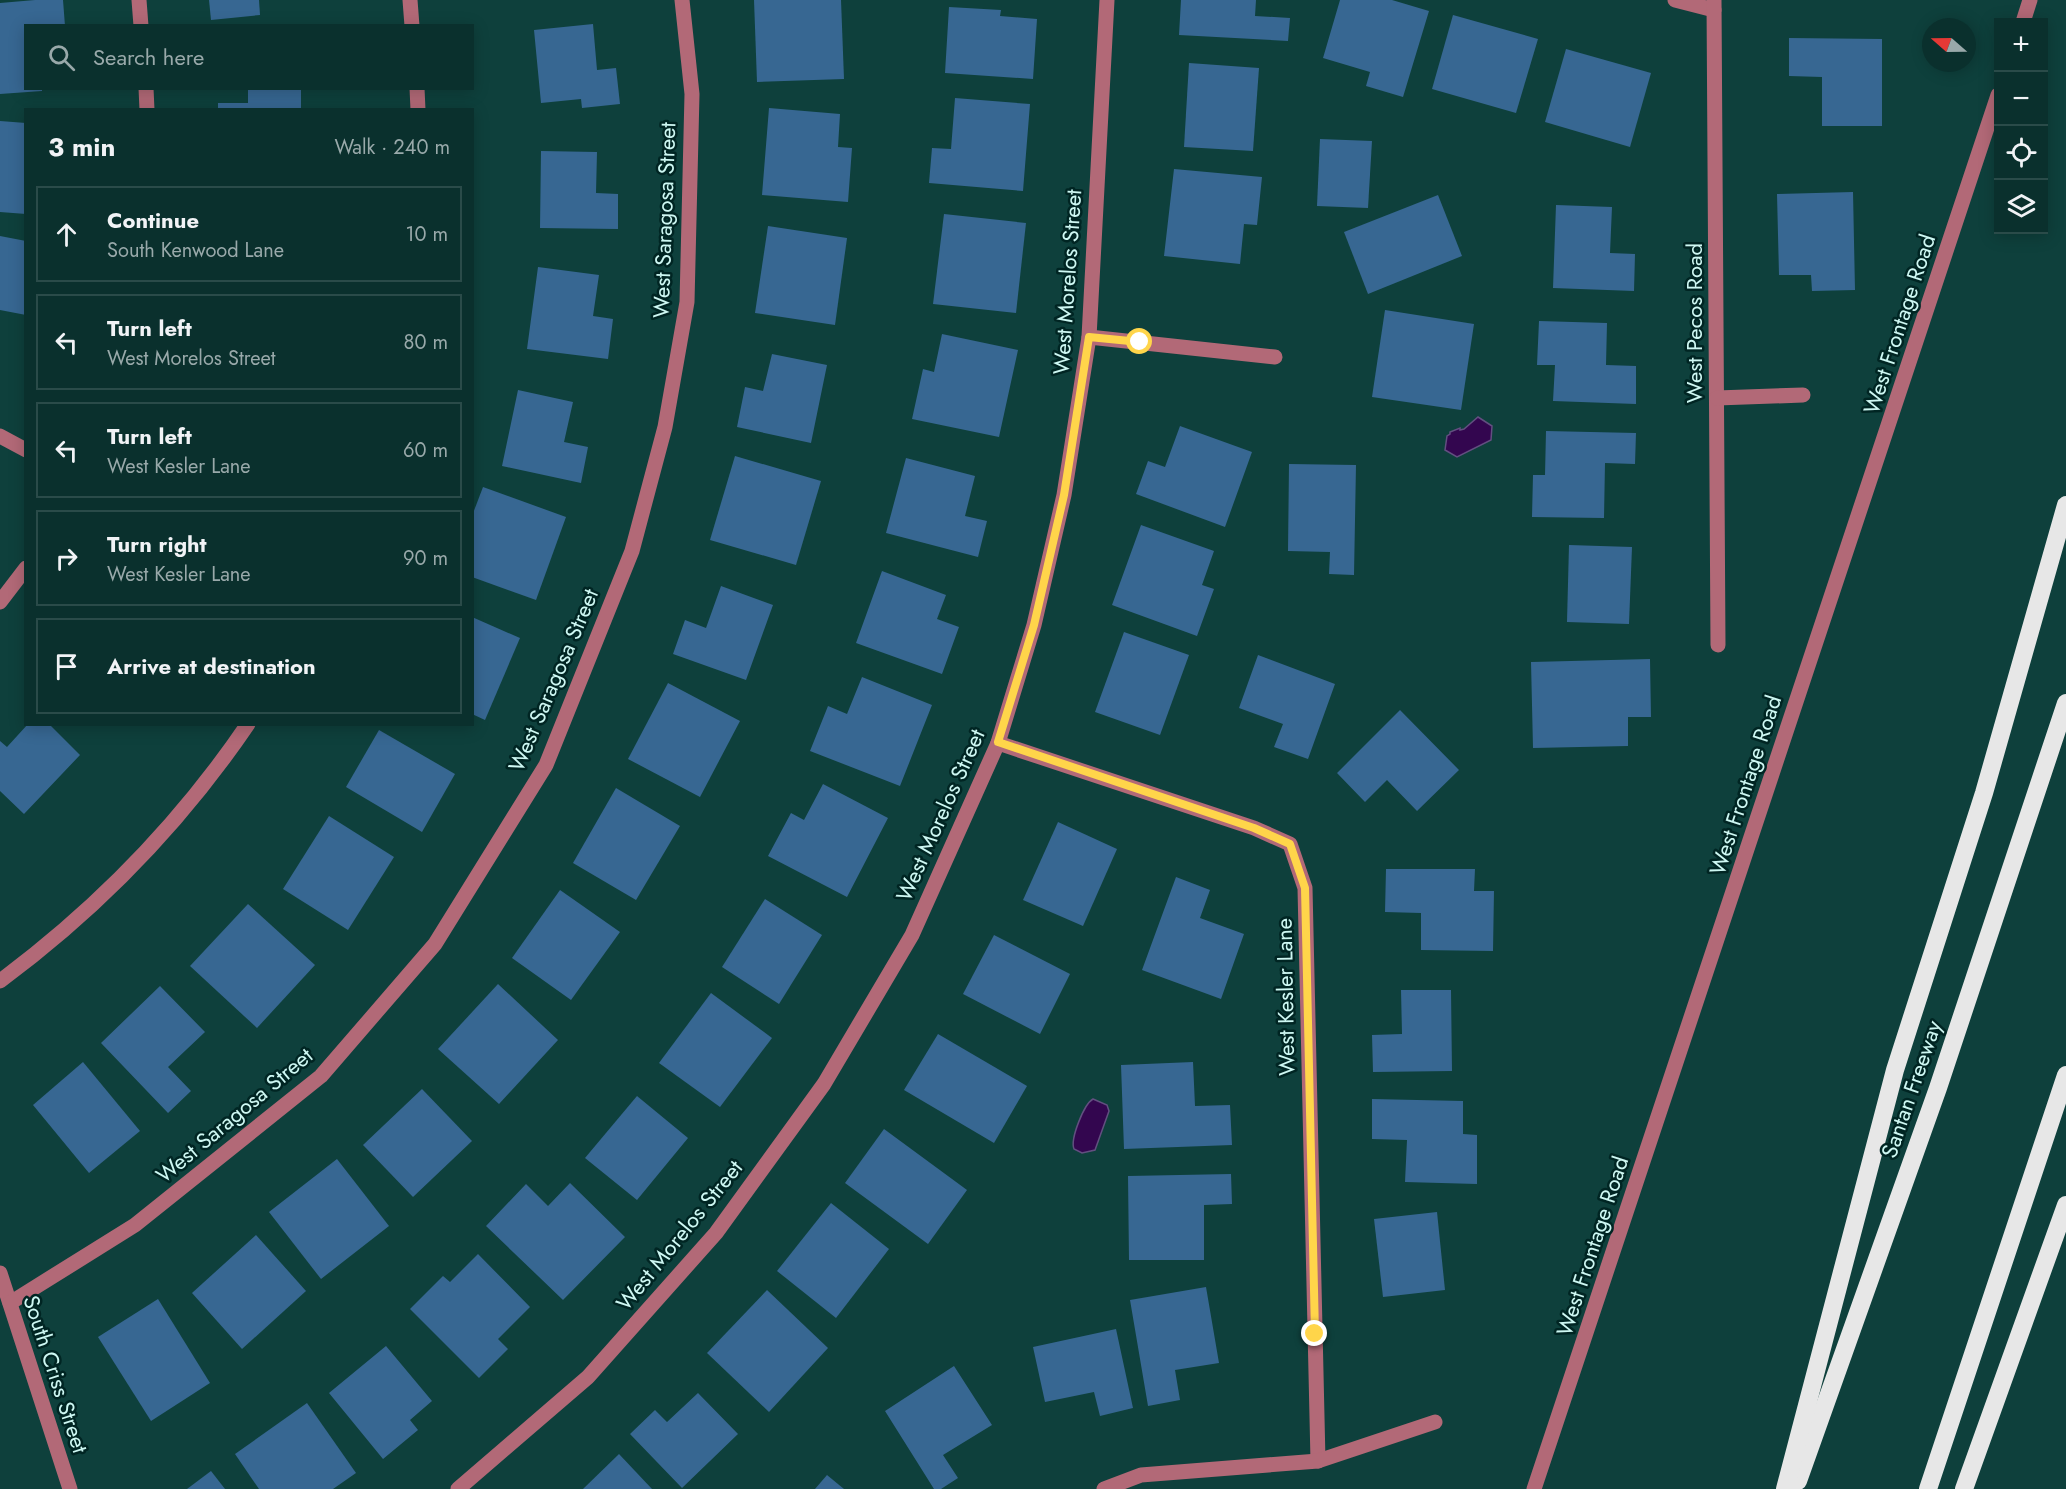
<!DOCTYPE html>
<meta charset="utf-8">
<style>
:root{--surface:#0a302d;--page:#183c39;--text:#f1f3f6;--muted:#99a9aa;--line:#2a4b49}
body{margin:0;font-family:Jost,sans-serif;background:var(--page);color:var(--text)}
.controls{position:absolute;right:18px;top:18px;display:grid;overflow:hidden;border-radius:0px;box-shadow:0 3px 15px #0003}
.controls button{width:54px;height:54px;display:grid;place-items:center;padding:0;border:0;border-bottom:2px solid var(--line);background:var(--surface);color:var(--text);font:30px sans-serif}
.compass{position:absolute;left:1922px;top:18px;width:54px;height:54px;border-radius:50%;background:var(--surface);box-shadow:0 3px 15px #0003;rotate:290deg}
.stop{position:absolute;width:18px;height:18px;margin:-14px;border:4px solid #ffd54a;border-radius:50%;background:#fff}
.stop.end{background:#ffd54a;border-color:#fff;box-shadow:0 2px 6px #0008}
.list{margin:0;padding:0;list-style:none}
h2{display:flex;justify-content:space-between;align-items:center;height:78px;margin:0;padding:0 24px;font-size:26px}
h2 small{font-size:20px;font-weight:400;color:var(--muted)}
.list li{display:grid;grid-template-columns:39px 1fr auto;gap:18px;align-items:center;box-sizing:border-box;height:96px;margin:0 12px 12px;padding:0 12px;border:2px solid var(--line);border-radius:0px}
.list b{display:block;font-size:22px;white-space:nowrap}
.list p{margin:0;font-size:20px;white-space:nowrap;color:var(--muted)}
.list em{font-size:20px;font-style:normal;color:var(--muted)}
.icon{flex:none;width:33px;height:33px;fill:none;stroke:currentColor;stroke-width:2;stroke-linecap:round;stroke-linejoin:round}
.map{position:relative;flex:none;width:2066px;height:1489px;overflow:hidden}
.search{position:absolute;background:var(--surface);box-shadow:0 3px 15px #0003;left:24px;top:24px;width:450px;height:66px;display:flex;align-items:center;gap:15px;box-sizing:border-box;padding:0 21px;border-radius:0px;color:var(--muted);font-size:22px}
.panel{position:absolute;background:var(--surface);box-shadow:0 3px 15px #0003;left:24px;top:108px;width:450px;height:618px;border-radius:0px}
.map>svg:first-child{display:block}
</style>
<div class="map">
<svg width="2066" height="1489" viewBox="0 0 2066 1489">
<rect width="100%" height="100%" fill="#0e403c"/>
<g fill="#33064f" stroke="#624f80" stroke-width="1.5">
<polygon points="1478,417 1492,426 1491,440 1457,457 1445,450 1447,436 1450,434 1450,432 1460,428 1460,430 1464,429"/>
<path d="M1093,1099L1107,1105L1109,1111L1095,1150L1082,1153L1074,1149C1070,1139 1084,1104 1093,1099Z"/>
</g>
<g fill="#376792">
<polygon points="35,0 63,0 65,26 26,26 26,88 42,88 42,91 0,94 0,3"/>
<polygon points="209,0 259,0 260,15 211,20"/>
<polygon points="754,0 841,0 844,79 757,82"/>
<polygon points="1181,0 1256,0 1255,16 1290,18 1288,41 1179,35"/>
<polygon points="1340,0 1392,0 1429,11 1403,97 1366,86 1370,72 1323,58"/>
<polygon points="949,7 1001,10 1000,16 1037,19 1033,79 945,73"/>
<polygon points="1453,15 1538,39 1516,113 1432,89"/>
<polygon points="593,24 597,70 616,68 620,104 582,108 581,99 541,103 534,30"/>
<polygon points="1789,38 1882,39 1882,126 1822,126 1822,77 1789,76"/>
<polygon points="1566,49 1651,73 1630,147 1545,122"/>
<polygon points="1189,63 1259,68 1253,151 1184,147"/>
<polygon points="248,88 301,88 301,110 218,110 218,103 248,103"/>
<polygon points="955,98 1030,104 1023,191 929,183 932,148 951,149"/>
<polygon points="769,108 840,114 838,147 852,148 848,202 762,195"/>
<polygon points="0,121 26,123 26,214 0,212"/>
<polygon points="1320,139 1372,141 1368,208 1317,206"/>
<polygon points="541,151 597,152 596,193 618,194 618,229 540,228"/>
<polygon points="1174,169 1262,177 1257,225 1244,224 1240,264 1164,256"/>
<polygon points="1853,192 1855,290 1812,291 1811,275 1779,275 1777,194"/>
<polygon points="1438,195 1462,256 1368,294 1344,232"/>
<polygon points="1556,205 1612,207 1610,253 1635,254 1634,291 1553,288"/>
<polygon points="944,214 1026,223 1016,313 933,304"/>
<polygon points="768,226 847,238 835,325 755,313"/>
<polygon points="0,236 26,241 26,315 0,310"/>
<polygon points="538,267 599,275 593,316 613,319 608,359 527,349"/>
<polygon points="1385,310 1474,324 1461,410 1372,397"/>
<polygon points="1539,321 1607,323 1606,365 1636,366 1636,404 1553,401 1555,365 1537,365"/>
<polygon points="942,334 1018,350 999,437 912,419 923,369 934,372"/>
<polygon points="772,354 827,365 811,443 737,427 745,387 763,391"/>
<polygon points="518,390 573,402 564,442 588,447 581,483 502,466"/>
<polygon points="1180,426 1252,452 1225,527 1136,494 1148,461 1165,467"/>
<polygon points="1546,431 1636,433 1635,464 1605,463 1604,518 1532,517 1533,475 1545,475"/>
<polygon points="735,456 821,481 796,565 710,540"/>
<polygon points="906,458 975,476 965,516 987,521 978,557 886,533"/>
<polygon points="1289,464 1356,465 1354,575 1329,574 1330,552 1288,551"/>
<polygon points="483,487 566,517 536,600 472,577 472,516"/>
<polygon points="1141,525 1214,551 1202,585 1214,589 1197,636 1112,605"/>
<polygon points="1569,545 1632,547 1629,624 1567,622"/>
<polygon points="882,571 946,595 937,619 959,627 942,674 856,643"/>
<polygon points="721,586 773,605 746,680 673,654 685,620 706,628"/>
<polygon points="472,617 520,638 485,720 472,714"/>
<polygon points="1124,632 1189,655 1160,735 1095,712"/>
<polygon points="1258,655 1335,684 1308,759 1274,747 1283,724 1239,708"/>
<polygon points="1650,659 1651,717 1628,717 1628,746 1533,748 1531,662"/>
<polygon points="862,677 932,705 900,786 810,751 828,706 847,714"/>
<polygon points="668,683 740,721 700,797 628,759"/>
<polygon points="1400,710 1459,770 1417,811 1387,780 1365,802 1337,773"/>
<polygon points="28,724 49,724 80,755 24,814 0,791 0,741 7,747"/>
<polygon points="379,730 455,774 422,832 346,787"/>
<polygon points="823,784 888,818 847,897 768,856 791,813 804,820"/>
<polygon points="616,788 680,826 636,900 573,863"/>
<polygon points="329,816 394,857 348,930 283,889"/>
<polygon points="1058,822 1117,849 1083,926 1023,900"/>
<polygon points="1386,869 1475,869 1474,891 1494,891 1493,951 1421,950 1421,913 1385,912"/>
<polygon points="1176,877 1210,890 1200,918 1244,934 1221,999 1142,970"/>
<polygon points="560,890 620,932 571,1000 512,958"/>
<polygon points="765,899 822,935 779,1004 722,967"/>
<polygon points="248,904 315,965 257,1028 190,966"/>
<polygon points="994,935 1070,974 1040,1034 963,994"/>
<polygon points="498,984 558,1040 499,1104 438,1049"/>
<polygon points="160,986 205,1032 168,1067 191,1091 168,1113 101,1043"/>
<polygon points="1401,990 1451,990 1452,1071 1373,1072 1372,1035 1402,1034"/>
<polygon points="711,993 772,1038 720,1107 659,1063"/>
<polygon points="938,1034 1027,1086 994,1143 904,1090"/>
<polygon points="83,1062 140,1131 89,1173 33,1105"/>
<polygon points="1193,1062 1195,1106 1230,1105 1232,1145 1124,1149 1121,1065"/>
<polygon points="422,1089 472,1141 413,1197 363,1145"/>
<polygon points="637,1096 688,1138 637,1200 585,1158"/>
<polygon points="1372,1099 1463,1101 1463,1134 1477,1135 1477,1184 1405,1182 1407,1140 1372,1139"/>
<polygon points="884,1129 967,1190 928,1244 845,1183"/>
<polygon points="337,1159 389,1226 321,1279 269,1212"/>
<polygon points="1231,1174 1232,1204 1204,1205 1204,1260 1129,1260 1128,1176"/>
<polygon points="570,1183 625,1237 563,1300 486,1226 526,1184 548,1206"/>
<polygon points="831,1203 889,1249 836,1318 777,1271"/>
<polygon points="1437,1212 1445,1290 1383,1297 1374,1219"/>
<polygon points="256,1235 306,1291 242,1349 192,1293"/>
<polygon points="478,1254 530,1307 498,1339 508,1349 479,1378 410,1309 443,1276 450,1282"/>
<polygon points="1206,1287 1219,1363 1175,1370 1180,1400 1148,1406 1130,1300"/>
<polygon points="767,1290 828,1348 769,1412 707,1353"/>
<polygon points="158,1299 210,1383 151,1421 98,1337"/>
<polygon points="1116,1329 1133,1408 1100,1416 1094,1392 1045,1402 1033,1347"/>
<polygon points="386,1346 432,1401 410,1420 418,1430 383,1459 329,1393"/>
<polygon points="954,1366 992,1425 943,1455 958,1478 941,1489 934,1489 885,1411"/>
<polygon points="698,1393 738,1434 682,1488 630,1434 655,1410 667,1422"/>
<polygon points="307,1403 356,1473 333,1489 259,1489 235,1454"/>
<polygon points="619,1454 652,1489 583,1489"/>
<polygon points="211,1471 225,1489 187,1489"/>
<polygon points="827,1475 844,1489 815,1489"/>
</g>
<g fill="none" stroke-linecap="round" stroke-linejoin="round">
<g stroke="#b26977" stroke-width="15">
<polyline points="139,0 141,26"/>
<polyline points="410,0 412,26"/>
<polyline points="1675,0 1714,10"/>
<polyline points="1714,0 1718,645"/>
<polyline points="2023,22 2030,0"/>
<polyline points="146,88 147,110"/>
<polyline points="417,88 418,110"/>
<polyline points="1089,337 1275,357"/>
<polyline points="1717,398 1803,395"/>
<polyline points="0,436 26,450"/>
<polyline points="0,602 26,568"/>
<polyline points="998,743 1254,828 1290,844 1305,888 1318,1461"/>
<path d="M0,981C97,909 180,824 248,724"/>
<polyline points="0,1273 70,1489"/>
<polyline points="10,1303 135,1225 321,1076 435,944 546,765 632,551 665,427 687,302 692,94 682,0"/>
<polyline points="458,1489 588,1377 716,1233 824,1084 912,935 998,743 1034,625 1064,495 1089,337 1107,0"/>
<polyline points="1104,1489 1141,1475 1318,1461 1435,1422"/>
<polyline points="1534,1489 1998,95"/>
</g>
<g stroke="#e7e7e7" stroke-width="18">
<polyline points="1798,1481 1938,1088 2066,703"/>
<polyline points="1785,1489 1895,1070 1984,793 2066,505"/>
<polyline points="1928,1489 2066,1075"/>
<polyline points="1964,1489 2066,1205"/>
</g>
</g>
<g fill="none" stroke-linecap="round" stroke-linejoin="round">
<polyline stroke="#ffd54a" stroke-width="8" points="1140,342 1089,337 1064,495 1034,625 998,742 1254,828 1290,844 1305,888 1315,1334"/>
</g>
<g text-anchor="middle" stroke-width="5" stroke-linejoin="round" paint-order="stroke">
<g font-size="22" fill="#cef8f3" stroke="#002523">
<text transform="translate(664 220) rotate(-88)" y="8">West Saragosa Street</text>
<text transform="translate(1067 282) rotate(-86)" y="8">West Morelos Street</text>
<text transform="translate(1694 323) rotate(-90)" y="8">West Pecos Road</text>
<text transform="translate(1899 324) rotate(-72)" y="8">West Frontage Road</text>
<text transform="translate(553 680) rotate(-67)" y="8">West Saragosa Street</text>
<text transform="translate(1745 785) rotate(-72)" y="8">West Frontage Road</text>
<text transform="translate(940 815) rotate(-66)" y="8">West Morelos Street</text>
<text transform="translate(1285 997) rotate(-91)" y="8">West Kesler Lane</text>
<text transform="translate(1911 1089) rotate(-71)" y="8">Santan Freeway</text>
<text transform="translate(234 1115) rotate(-40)" y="8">West Saragosa Street</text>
<text transform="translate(679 1235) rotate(-51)" y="8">West Morelos Street</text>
<text transform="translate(1592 1246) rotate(-72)" y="8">West Frontage Road</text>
<text transform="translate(56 1374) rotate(72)" y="8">South Criss Street</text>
</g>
</g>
</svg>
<div class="controls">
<button>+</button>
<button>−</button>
<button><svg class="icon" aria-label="locate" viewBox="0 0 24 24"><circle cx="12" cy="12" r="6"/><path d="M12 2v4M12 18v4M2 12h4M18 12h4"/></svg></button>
<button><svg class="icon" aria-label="layers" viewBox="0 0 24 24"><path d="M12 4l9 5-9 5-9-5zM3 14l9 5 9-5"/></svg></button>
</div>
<svg class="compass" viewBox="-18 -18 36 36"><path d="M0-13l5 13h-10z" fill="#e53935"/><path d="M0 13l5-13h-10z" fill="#99a9aa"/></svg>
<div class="stop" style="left:1140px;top:342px"></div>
<div class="stop end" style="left:1315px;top:1334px"></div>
<div class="search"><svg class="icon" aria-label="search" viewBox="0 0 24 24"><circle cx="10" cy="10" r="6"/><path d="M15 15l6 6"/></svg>Search here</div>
<section class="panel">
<h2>3 min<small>Walk · 240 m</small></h2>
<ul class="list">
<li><svg class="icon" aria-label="ahead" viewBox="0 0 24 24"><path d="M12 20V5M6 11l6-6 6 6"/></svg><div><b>Continue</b><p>South Kenwood Lane</p></div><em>10 m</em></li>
<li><svg class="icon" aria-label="left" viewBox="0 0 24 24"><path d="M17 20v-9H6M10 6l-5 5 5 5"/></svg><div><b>Turn left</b><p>West Morelos Street</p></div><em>80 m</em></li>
<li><svg class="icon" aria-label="left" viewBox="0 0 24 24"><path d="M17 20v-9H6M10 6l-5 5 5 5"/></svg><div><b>Turn left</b><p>West Kesler Lane</p></div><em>60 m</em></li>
<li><svg class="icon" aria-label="right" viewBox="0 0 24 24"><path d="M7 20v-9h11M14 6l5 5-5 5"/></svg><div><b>Turn right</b><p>West Kesler Lane</p></div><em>90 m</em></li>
<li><svg class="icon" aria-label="arrive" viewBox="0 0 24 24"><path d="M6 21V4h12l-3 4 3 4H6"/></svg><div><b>Arrive at destination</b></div></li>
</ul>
</section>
</div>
